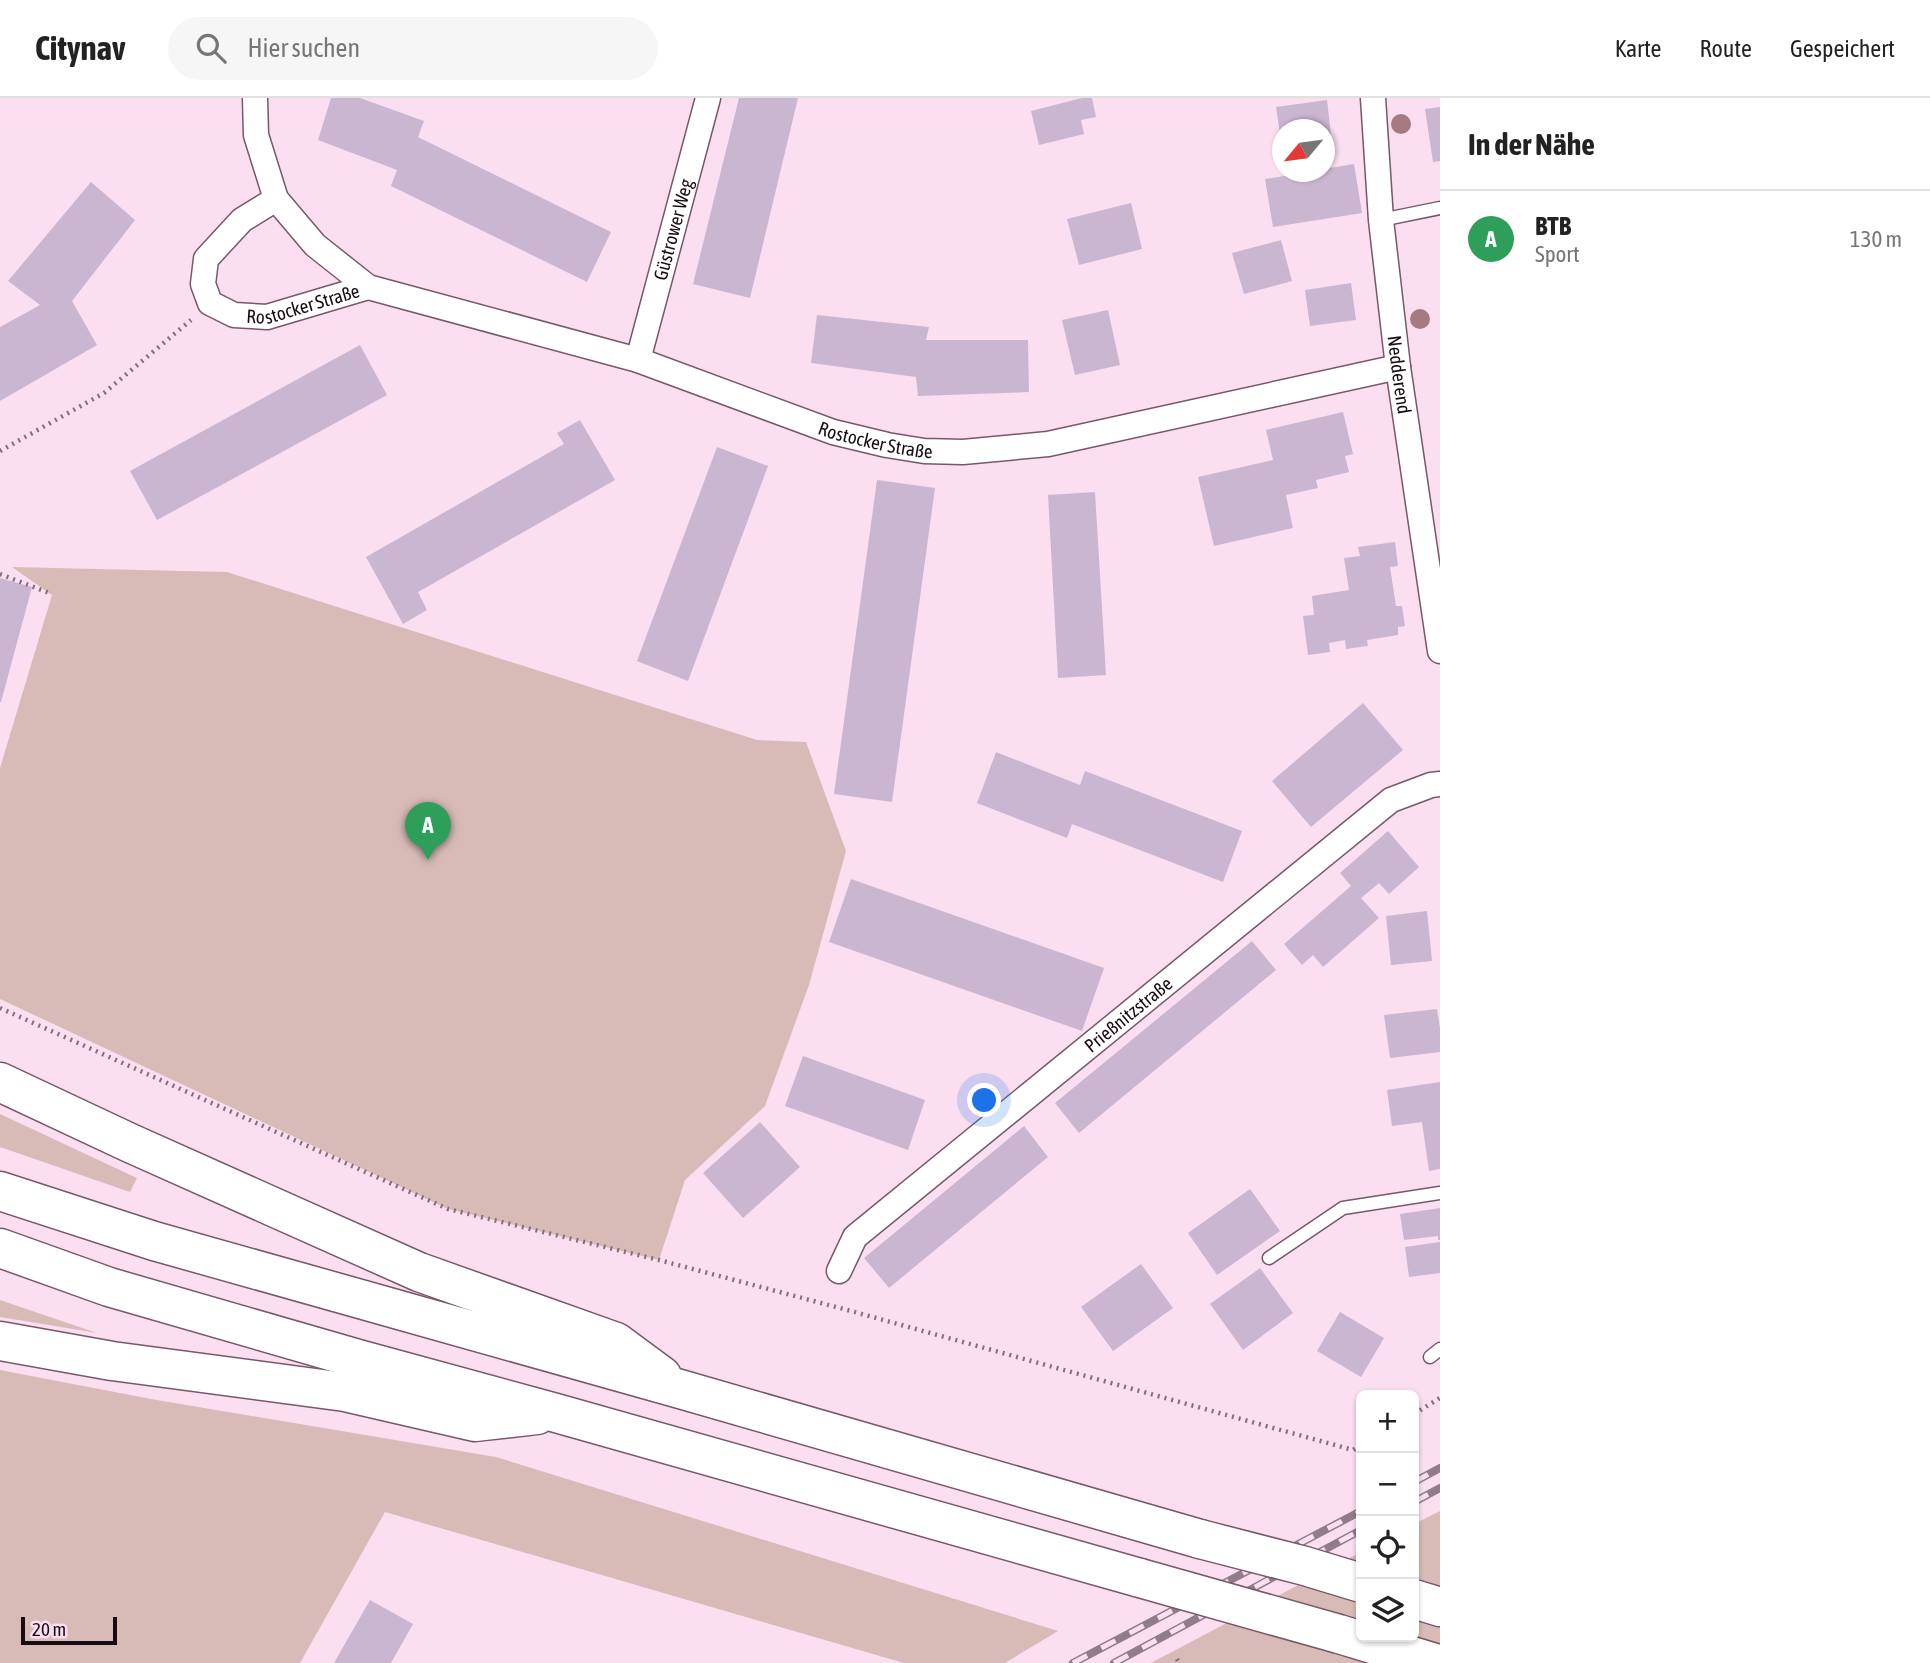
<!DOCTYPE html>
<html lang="de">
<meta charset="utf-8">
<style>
:root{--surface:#fff;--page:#f6f6f6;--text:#222;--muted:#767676;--line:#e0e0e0;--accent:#0f766e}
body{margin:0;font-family:"Asap Condensed",sans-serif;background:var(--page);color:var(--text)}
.controls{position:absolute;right:21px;bottom:21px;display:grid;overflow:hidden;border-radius:10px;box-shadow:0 2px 5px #0004}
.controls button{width:63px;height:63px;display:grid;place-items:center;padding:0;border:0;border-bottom:2px solid var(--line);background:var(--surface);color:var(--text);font:35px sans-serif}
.compass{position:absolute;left:1272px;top:21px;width:63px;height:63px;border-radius:50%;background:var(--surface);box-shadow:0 2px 5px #0004;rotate:241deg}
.scale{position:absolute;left:21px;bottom:18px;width:96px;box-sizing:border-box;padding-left:7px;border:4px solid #180c14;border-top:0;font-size:19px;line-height:24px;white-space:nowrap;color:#180c14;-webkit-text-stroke:5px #fbdef0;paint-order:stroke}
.you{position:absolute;left:985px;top:1003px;width:24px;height:24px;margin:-18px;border:5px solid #fff;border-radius:50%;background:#1a73e8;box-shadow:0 0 0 10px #1a73e833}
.badge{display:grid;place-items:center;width:46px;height:46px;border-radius:50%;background:var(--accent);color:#fff;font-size:23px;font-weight:700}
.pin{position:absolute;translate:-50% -58px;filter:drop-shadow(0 2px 4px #0008)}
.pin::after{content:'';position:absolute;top:37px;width:24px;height:21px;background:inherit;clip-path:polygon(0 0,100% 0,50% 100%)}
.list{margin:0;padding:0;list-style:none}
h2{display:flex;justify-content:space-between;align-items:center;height:91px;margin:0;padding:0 28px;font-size:30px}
h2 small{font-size:23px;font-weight:400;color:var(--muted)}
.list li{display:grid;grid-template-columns:46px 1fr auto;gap:21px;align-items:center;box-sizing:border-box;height:98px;padding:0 28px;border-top:2px solid var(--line)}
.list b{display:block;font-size:26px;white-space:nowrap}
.list p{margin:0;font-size:23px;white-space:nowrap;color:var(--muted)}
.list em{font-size:23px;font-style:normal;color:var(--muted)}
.icon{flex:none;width:38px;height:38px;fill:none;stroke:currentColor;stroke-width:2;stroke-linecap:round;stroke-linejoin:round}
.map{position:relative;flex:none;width:1440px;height:1565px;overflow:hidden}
header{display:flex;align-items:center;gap:42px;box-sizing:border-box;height:98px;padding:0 35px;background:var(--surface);border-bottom:2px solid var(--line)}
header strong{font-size:33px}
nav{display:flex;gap:38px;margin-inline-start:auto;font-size:24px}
.search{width:490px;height:63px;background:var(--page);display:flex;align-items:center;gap:18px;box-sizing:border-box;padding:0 24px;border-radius:38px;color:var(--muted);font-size:26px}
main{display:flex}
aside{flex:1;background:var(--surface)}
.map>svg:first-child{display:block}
</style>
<header>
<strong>Citynav</strong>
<div class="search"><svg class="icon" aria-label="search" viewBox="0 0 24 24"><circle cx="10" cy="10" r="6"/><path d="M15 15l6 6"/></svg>Hier suchen</div>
<nav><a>Karte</a><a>Route</a><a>Gespeichert</a></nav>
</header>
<main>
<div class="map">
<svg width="1440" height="1565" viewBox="0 0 1440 1565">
<rect width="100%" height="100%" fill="#fbdef0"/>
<g fill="#d8bbb7">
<polygon points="12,469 227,474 757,642 806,644 846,753 809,887 765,1008 685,1082 659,1162 448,1111 0,901 0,670 52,497"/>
<polygon points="0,1016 137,1080 130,1094 0,1049"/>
<polygon points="0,1202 97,1235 0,1219"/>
<polygon points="0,1272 151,1301 496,1359 1058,1533 1005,1565 904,1565 385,1414 300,1565 0,1565"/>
<polygon points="1440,1413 1440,1565 1151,1565 1361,1454 1361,1539 1414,1539 1414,1426"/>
</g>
<g fill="#cbb6d2">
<polygon points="331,0 360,0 424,23 418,39 611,134 587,184 391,88 397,72 318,42"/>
<polygon points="739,0 798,0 750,200 693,186"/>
<polygon points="1082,0 1092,0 1096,19 1081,22 1084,36 1039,47 1031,13"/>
<polygon points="1327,2 1332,45 1324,46 1324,32 1282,32 1282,42 1281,43 1276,9"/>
<polygon points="1440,9 1440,63 1433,64 1425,11"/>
<polygon points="1354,66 1362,115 1273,129 1265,81 1311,74 1324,74 1324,71"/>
<polygon points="91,84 135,122 72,203 97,247 0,303 0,229 40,207 8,183"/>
<polygon points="1131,105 1142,151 1079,167 1067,121"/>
<polygon points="1281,142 1292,183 1244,196 1232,155"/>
<polygon points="1351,185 1356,222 1310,228 1305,192"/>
<polygon points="1108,212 1120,267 1075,277 1062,222"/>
<polygon points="817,217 929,229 926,242 1028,242 1029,294 918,298 916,279 811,265"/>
<polygon points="360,247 387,297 157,422 130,373"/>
<polygon points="1343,314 1353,356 1345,358 1349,374 1316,382 1318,390 1286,397 1293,430 1214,448 1198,379 1273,362 1266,332"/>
<polygon points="580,322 615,382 418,494 427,512 403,526 366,459 564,346 557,335"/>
<polygon points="717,349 768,368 688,583 637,563"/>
<polygon points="877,382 935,390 892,704 834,696"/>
<polygon points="1095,394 1106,577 1058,580 1048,397"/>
<polygon points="1395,444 1398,468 1390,469 1396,508 1402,508 1405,528 1398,529 1398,537 1367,542 1368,548 1346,551 1345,542 1329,545 1330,554 1308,557 1303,518 1314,517 1312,498 1349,492 1344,460 1360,458 1358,449"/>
<polygon points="0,480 32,489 1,604 0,604"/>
<polygon points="1363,605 1403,652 1311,729 1272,683"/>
<polygon points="996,654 1080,687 1085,673 1242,733 1223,784 1072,726 1067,740 977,705"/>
<polygon points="1388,733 1419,769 1389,796 1379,785 1361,800 1379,820 1323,869 1313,857 1302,867 1284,846 1351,788 1340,775"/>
<polygon points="851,781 1104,870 1082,933 829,844"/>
<polygon points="1427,813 1432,863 1391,867 1386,818"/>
<polygon points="1252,843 1276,872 1079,1035 1055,1005"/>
<polygon points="1437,911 1440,930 1440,954 1390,960 1384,917"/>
<polygon points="803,958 925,1002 908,1052 785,1008"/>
<polygon points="1440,984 1440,1071 1429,1073 1422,1024 1392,1028 1387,992"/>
<polygon points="760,1024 800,1069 743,1120 703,1075"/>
<polygon points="1024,1028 1048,1059 889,1190 864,1160"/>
<polygon points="1250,1091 1280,1133 1217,1177 1188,1135"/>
<polygon points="1440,1110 1440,1142 1438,1142 1438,1138 1404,1142 1400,1116"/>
<polygon points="1440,1144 1440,1175 1409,1179 1405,1149"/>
<polygon points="1141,1166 1173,1210 1113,1253 1081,1209"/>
<polygon points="1260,1170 1293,1215 1243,1252 1210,1206"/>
<polygon points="1340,1214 1384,1240 1361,1279 1317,1253"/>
<polygon points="370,1502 413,1526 391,1565 334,1565"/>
</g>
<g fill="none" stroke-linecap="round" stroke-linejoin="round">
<defs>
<g id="lane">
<polyline points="1381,122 1440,110"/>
<polyline points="1269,1160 1343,1110 1440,1095"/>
<polyline points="1430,1259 1440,1251"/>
</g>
<g id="street">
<path id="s1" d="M255,0L256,37L276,101L315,147L368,189L638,262L833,334L887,347L924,353L963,354L1048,346L1398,269"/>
<path id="s2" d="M1373,0L1381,122L1398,269L1440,553"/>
<path id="s3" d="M276,101L242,122L206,161L203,186L210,205L234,217L267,219L368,189"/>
<path id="s4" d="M638,262L708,0"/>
<path id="s5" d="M839,1173L855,1139L1391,702L1431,687L1440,686"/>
</g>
<g id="highway">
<polyline points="0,984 130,1045 419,1174 616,1244 662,1278"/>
<polyline points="0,1093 154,1143 680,1291 1200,1441"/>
<polyline points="0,1150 109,1189 358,1261 556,1315 1140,1480"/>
<polyline points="0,1243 112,1263 345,1294 475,1324 537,1317"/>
<polyline points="1414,1501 1440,1509"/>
<polyline points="1339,1536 1435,1565"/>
</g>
</defs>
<use href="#lane" stroke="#77586b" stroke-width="15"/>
<use href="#street" stroke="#77586b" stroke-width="27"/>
<use href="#highway" stroke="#77586b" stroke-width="41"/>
<g stroke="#836f7c" stroke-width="4.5" stroke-dasharray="2 5" stroke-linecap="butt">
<polyline points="0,353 104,295 191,222"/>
<polyline points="0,476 52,496"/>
<polyline points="0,910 448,1111 659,1162 840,1210 1353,1352 1361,1347"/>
<polyline points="1414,1316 1440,1300"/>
<polyline points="1177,1561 1179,1565"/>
</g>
<use href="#lane" stroke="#fff" stroke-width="12"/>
<use href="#street" stroke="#fff" stroke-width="24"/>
<use href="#highway" stroke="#fff" stroke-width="38"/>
<defs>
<g id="rail">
<polyline points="1414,1384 1440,1370"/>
<polyline points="1414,1404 1440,1390"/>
<polyline points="1073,1565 1361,1413"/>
<polyline points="1114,1565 1361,1432"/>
</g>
</defs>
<use href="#rail" stroke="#917c8a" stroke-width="8"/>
<use href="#rail" stroke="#fbdef0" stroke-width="5" stroke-dasharray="16" stroke-linecap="butt"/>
<defs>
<g id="highway-bridge">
<polyline points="1200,1441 1305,1468 1361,1485"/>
<polyline points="1140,1480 1339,1536"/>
</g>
</defs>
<use href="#highway-bridge" stroke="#77586b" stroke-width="41" stroke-linecap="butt"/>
<use href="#highway-bridge" stroke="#fff" stroke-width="38"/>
</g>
<g fill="#a47b80">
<circle cx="1401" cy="26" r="10"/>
<circle cx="1420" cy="221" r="10"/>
</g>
<g text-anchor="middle" stroke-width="5" stroke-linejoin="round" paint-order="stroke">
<g font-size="19" fill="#180c14" stroke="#fbdef0">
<text dy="7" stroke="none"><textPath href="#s4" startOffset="135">Güstrower Weg</textPath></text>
<text dy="7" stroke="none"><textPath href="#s3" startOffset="236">Rostocker Straße</textPath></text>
<text dy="7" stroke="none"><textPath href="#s2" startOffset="278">Nedderend</textPath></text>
<text dy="7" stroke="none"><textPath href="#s1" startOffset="763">Rostocker Straße</textPath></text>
<text dy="7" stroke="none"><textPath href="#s5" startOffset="390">Prießnitzstraße</textPath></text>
</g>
</g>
</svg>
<div class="controls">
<button>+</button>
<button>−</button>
<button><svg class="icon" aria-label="locate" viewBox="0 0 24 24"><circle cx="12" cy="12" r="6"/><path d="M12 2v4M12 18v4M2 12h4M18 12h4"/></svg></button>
<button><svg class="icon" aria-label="layers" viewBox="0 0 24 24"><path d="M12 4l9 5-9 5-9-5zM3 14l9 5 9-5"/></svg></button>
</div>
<svg class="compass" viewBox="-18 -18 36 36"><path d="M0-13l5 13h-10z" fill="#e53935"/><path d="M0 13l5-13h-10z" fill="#767676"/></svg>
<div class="scale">20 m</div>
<div class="you"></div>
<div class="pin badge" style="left:428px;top:762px;background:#2e9e5b">A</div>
</div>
<aside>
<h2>In der Nähe<small></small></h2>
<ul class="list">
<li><span class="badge" style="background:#2e9e5b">A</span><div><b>BTB</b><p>Sport</p></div><em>130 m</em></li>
</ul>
</aside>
</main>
